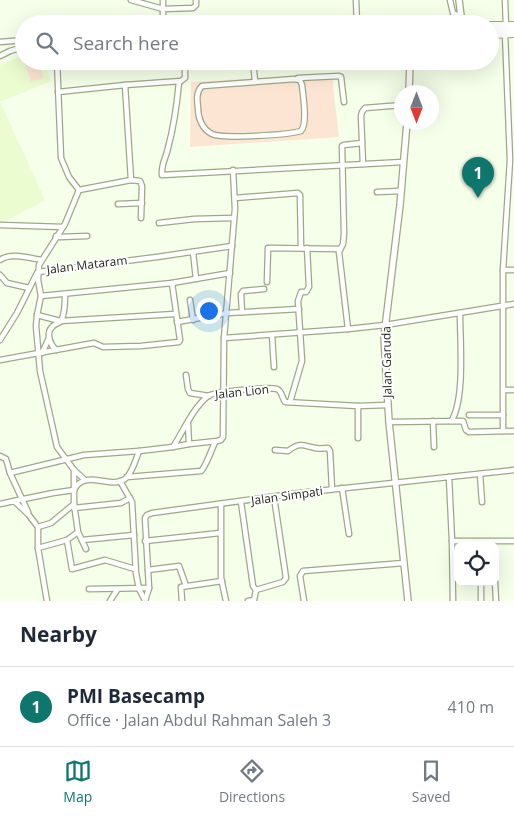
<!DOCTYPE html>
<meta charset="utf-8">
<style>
:root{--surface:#fff;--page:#f2f2f3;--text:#1f2937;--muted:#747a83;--line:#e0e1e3;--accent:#0f766e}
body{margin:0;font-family:"Open Sans",sans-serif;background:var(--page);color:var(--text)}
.controls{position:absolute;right:15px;bottom:15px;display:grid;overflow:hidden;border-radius:10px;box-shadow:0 5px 20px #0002}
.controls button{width:45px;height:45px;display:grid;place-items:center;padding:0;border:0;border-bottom:1px solid var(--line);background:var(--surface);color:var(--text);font:25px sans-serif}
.compass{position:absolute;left:394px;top:85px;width:45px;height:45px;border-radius:50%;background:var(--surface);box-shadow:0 5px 20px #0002;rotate:180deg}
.you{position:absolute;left:208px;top:310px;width:18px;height:18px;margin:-12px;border:4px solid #fff;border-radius:50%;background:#1a73e8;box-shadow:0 0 0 8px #1a73e833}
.badge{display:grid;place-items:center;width:32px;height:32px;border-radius:50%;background:var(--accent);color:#fff;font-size:16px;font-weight:700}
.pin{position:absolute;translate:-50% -41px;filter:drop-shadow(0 1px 2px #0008)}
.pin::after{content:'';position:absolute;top:26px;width:18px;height:15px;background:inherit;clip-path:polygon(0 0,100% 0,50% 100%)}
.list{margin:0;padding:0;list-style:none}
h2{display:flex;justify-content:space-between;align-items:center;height:65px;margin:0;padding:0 20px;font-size:21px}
h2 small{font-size:16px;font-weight:400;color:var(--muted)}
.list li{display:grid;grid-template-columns:32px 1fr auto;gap:15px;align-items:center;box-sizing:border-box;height:80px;padding:0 20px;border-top:1px solid var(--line)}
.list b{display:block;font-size:19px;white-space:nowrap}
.list p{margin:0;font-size:16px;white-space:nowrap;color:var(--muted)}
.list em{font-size:16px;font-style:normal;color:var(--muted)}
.icon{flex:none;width:28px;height:28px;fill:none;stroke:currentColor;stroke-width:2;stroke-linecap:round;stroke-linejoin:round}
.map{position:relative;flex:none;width:514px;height:601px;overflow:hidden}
.search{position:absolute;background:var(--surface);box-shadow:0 5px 20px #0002;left:15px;right:15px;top:15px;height:55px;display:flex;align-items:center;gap:12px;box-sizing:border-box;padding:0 18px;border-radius:28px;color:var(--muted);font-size:19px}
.sheet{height:145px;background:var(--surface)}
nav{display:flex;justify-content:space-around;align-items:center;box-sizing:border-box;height:70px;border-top:1px solid var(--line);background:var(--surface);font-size:14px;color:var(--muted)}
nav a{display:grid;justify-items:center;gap:2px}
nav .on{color:var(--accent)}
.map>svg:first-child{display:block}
</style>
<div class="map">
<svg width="514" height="601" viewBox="0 0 514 601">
<rect width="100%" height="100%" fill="#f6ffe9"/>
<polygon fill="#ebfcd0" points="24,55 24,61 43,61 51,81 0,102 45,200 0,224 0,65"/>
<g fill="#fce5d2">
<polygon points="24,61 38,61 44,78 31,82"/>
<polygon points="334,74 333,85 339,137 190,147 191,82"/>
</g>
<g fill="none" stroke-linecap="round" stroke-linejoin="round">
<defs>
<g id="minor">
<polyline points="131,0 163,9 193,8 196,5 196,0"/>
<polyline points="356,0 357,24"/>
<polyline points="450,0 453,13 457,15 461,15"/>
<polyline points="505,0 506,26"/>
<polyline points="163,24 163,0"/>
<polyline points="0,42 24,40"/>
<polyline points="0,56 10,51 24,47"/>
<polyline points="57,61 61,158 69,177 79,190"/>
<polyline points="253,61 255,81"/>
<polyline points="298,78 339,76 341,77 344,102"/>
<path d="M294,79L300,80L302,85C303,96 308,123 301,131C288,135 223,139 212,134C202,129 198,118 198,108C197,100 196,92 202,86Z"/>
<path d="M179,82C177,104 174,126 168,148C166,158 161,164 162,175L403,162"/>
<polyline points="125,85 131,180"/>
<polyline points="58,92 125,85 181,81 185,78 185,61"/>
<polyline points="363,164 361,116 362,112 365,108 402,105"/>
<polyline points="377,192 401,191"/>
<polyline points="235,198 298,193 300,195 301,248"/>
<polyline points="118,204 142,203"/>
<polyline points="141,218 142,186 140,181 131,180 79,190 65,224 39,265 38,280 41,296 37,315 60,321 175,314"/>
<polyline points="159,223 194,219 234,218"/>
<polyline points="0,225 63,227"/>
<polyline points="56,236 60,237 87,236"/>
<polyline points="193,252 196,279"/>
<path d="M0,260C11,252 29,258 41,260"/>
<polyline points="503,270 514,270"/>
<polyline points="38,272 157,257 232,246"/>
<polyline points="0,275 7,283 29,288"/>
<polyline points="267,282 268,248 340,249"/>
<polyline points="41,296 172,283 230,273"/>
<polyline points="190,300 193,320"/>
<polyline points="242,312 241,294 243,291 264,289"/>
<polyline points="37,315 36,326 40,371 57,447 74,470 85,480"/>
<polyline points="177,322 227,313 299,309"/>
<polyline points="348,329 339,252 343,244 344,234 342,146 344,145 362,143"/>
<polyline points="272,335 274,367"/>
<polyline points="224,338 348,329 385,325 514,304"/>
<polyline points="0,340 17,313 37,273"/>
<path d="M56,350C50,344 45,333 53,326C55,324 58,323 60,322C65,316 65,302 65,295"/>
<polyline points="42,353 49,338"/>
<polyline points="0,360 94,343 103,347 141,346 179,342 180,340 172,283"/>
<polyline points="186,375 188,389 190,393 209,396"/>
<polyline points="504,390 514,390"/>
<polyline points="290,402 302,361 298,301 301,292 306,292 309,287 307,248"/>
<polyline points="469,415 503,415"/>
<path d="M452,420C465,397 460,342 460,313"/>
<polyline points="433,421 434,447"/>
<polyline points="389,422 463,421 466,430 469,432 514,431"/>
<polyline points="188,424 189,444 217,441 221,440 223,437 224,338 235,209 233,170"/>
<polyline points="503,431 503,270 510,160 505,33"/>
<polyline points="358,438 358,406"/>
<polyline points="173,447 189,444"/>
<path d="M275,450L288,451C300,442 302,445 315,448C319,449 324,448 328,448L330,451L332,489"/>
<polyline points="0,456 6,459 10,473 84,455 139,451"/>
<polyline points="10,473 28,512"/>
<polyline points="480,474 482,502"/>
<path d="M127,477L201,471C205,468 212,449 215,442"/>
<polyline points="449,477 452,541 514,541"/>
<polyline points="120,481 132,502 136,573 139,589 145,600"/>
<polyline points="342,488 349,534"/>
<path d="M74,490C85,468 111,490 125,479C132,474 136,459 139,451L173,447C184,430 193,408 208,396C215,391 268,387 277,389C282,391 282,398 285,402L358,406L387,405"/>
<polyline points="14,501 53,493 74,490"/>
<polyline points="241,502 253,586 256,590"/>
<polyline points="0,504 14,501 28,514 38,527 51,523 74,504"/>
<polyline points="221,504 221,578 226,601"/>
<polyline points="74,508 121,503 130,498"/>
<polyline points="38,527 38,548 47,601"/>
<polyline points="78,532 86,549"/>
<polyline points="67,540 72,569 105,560 135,569"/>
<polyline points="82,540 134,535"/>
<polyline points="145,541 220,533"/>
<polyline points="452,541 453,601"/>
<polyline points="38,548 67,540 78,532 74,504 74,470"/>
<polyline points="148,570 179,566 186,586"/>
<polyline points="481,582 481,601"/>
<polyline points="495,582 496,601"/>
<polyline points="89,589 149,588"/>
<polyline points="110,601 117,590"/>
<polyline points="145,601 149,588 145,518 147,515 152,513 299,493 514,470"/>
<polyline points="182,601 181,587 222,581"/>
<polyline points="248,601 254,600 256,590 283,582 286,578 274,497"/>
<polyline points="304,601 300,576 303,571 404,563"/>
</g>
<g id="tertiary">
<polyline points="459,0 462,24"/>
<polyline points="409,92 410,61"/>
<polyline points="407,122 400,205 384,337 389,422 408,601"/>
</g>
<g id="trunk">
<polyline points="490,26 514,26"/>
<polyline points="490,34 514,33"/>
</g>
</defs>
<use href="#minor" stroke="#9ca987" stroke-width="7"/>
<use href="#tertiary" stroke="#9ca987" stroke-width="8"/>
<use href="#trunk" stroke="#9ca987" stroke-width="10"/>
<use href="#minor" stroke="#fff" stroke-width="4.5"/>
<use href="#tertiary" stroke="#fff" stroke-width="5.5"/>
<use href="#trunk" stroke="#fff" stroke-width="8"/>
</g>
<g text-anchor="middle" stroke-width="4" stroke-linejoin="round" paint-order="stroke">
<g font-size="12" fill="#1e2215" stroke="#fff">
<text transform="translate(87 265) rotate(-7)" y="4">Jalan Mataram</text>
<text transform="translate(387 362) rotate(-91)" y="4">Jalan Garuda</text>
<text transform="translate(242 392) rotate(-6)" y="4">Jalan Lion</text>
<text transform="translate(287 496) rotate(-8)" y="4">Jalan Simpati</text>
</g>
</g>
</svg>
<div class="controls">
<button><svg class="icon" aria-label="locate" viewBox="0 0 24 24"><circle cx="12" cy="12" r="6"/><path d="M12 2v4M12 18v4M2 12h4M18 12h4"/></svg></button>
</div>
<svg class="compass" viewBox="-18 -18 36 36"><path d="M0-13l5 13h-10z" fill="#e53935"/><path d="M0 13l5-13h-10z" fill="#747a83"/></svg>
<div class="you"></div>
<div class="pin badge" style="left:478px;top:198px">1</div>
<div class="search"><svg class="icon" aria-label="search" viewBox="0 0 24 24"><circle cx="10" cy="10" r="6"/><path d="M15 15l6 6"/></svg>Search here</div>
</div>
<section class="sheet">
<h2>Nearby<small></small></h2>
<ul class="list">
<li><span class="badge">1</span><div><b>PMI Basecamp</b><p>Office · Jalan Abdul Rahman Saleh 3</p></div><em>410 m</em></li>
</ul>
</section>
<nav>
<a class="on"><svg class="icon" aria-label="map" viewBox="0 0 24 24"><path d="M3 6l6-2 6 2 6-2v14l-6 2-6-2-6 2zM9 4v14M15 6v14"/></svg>Map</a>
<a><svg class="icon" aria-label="directions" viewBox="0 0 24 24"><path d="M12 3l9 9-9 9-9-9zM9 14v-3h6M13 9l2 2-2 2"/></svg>Directions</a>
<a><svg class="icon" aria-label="saved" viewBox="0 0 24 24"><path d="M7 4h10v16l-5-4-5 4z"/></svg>Saved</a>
</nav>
